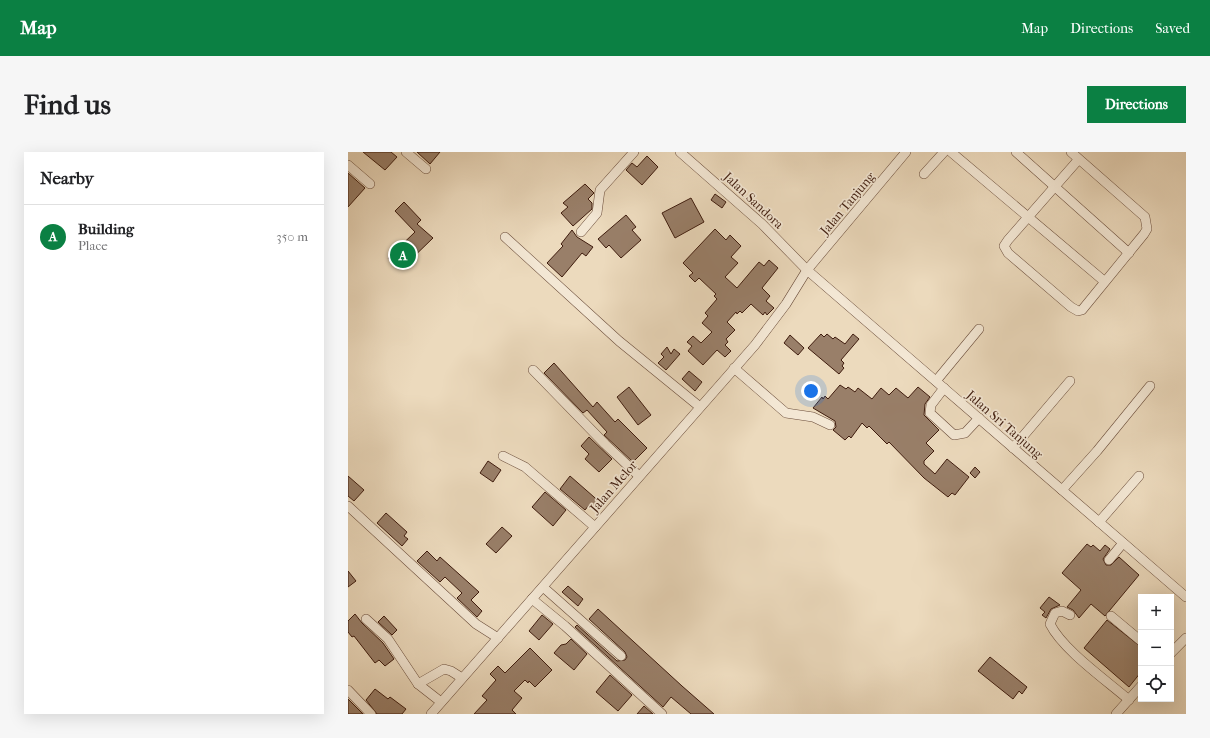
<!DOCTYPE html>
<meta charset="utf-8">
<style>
:root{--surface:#fff;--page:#f6f6f6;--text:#202124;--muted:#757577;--line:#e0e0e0;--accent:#0b8043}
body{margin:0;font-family:"IM FELL French Canon",serif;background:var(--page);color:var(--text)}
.controls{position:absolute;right:12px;bottom:12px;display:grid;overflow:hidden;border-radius:0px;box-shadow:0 4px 16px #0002}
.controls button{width:36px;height:36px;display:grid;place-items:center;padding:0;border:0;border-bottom:1px solid var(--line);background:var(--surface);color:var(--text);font:20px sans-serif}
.you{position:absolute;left:463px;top:239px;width:14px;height:14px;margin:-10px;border:3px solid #fff;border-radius:50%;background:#1a73e8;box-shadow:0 0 0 6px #1a73e833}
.badge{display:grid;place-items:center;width:26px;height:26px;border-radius:50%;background:var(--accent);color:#fff;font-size:13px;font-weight:700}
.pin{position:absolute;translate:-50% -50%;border:2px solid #fff;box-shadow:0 1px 4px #0006}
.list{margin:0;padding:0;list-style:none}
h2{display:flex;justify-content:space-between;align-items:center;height:52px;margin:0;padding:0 16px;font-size:17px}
h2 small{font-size:13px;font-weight:400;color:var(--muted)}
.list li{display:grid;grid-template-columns:26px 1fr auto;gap:12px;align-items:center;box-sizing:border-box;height:64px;padding:0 16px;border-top:1px solid var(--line)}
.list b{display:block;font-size:15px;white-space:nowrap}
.list p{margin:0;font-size:13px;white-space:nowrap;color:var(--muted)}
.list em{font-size:13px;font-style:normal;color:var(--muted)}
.icon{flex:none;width:22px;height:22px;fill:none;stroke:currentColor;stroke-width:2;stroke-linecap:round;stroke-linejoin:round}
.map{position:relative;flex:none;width:838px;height:562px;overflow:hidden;border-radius:0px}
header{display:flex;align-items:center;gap:24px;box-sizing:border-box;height:56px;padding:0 20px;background:var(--accent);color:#fff}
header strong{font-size:19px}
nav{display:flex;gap:22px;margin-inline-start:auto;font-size:14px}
.intro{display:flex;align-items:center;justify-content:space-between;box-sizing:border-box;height:96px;padding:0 24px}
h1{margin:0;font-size:28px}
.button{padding:10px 18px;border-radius:0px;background:var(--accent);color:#fff;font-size:14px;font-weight:700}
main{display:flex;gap:24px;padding:0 24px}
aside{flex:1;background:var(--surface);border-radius:0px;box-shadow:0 4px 16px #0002}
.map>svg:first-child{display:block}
</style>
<header>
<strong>Map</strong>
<nav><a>Map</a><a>Directions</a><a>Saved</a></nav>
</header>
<div class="intro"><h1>Find us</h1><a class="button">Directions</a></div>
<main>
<aside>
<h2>Nearby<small></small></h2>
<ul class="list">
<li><span class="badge">A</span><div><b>Building</b><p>Place</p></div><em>350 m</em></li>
</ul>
</aside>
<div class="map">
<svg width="838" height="562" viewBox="0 0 838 562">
<rect width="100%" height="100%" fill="#ecdabd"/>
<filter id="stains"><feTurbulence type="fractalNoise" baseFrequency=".005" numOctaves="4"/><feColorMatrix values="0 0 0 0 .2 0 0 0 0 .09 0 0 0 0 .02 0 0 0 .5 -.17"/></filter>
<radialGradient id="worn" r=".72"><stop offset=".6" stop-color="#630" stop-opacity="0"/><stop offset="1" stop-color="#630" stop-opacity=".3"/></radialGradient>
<g fill="#997f69" stroke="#3f1c0e">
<polygon points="15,0 43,0 49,5 37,18"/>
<polygon points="69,0 92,0 82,12"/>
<polygon points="299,4 310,15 294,33 278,18 284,11 289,15"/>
<polygon points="0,21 17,36 0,55"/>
<polygon points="237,32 246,41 240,47 244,51 244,57 225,74 213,61 220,55 215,51"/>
<polygon points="367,42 378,50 374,56 363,48"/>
<polygon points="343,46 356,70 327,86 314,61"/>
<polygon points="56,50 73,68 69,72 85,86 54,116 51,113 48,115 40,106 67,80 47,59"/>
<polygon points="278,63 288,75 284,78 293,88 273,106 261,93 258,96 250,87"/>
<polygon points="367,77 378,88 382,83 393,94 383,105 390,111 377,125 389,136 411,110 416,114 421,108 430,116 414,136 422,144 418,149 426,156 419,163 417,160 415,163 403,152 394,161 392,159 389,162 388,160 379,170 387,178 378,187 380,190 377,193 383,199 377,205 369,198 355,213 340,199 344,194 339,190 345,184 353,191 364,180 354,171 360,164 357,161 369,147 366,144 368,142 351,126 347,130 341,124 345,121 335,111"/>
<polygon points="224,78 229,85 245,95 238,104 234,101 214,125 199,111 215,94 213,92"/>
<polygon points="473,182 476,185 479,182 485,187 487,185 497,192 505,182 511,187 493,208 496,211 494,214 496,216 491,222 460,196"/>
<polygon points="442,183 456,196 450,203 436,191"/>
<polygon points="319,195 323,202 326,197 332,202 318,218 310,211 316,205 313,202"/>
<polygon points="206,211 245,255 249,250 267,270 270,267 299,296 285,310 256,283 259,280 239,258 235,261 196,221"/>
<polygon points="341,219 354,230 347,239 334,227"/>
<polygon points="492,233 498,237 500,235 507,240 510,236 524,247 533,236 541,243 548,236 560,246 570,235 582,245 577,252 576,263 591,278 578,291 586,299 576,309 576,312 587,322 599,307 621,325 607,343 604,341 600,345 576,326 541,290 539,292 521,274 519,276 514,271 503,286 501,284 497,288 485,278 488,275 487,269 465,256 474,245 475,247 477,244 480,247"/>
<polygon points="281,235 303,263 290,273 269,245"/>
<polygon points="241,285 264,307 251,320 237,307 241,302 233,294"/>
<polygon points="140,309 153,318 145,330 132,321"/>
<polygon points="627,315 632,320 627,326 622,321"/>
<polygon points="0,324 16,338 6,349 0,344"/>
<polygon points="222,324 254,352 247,359 241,353 237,358 212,337"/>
<polygon points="197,340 218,358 205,374 184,355"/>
<polygon points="38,361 59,380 56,384 60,387 54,394 29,371"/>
<polygon points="154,375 164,384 148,401 138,392"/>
<polygon points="739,392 743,395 745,393 752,399 757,393 762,397 755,407 758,413 763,413 771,405 791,423 757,464 743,452 731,466 725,458 719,455 733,438 714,421"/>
<polygon points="79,399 89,409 92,405 131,440 123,448 134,459 129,465 109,446 114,441 97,425 92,430 69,409"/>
<polygon points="0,419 8,429 0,435"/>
<polygon points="220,434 235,447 230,454 214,440"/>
<polygon points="701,445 712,453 703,457 698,466 694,463 697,460 692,456"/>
<polygon points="250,457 334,534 366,562 343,562 323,545 315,555 227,475 229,473 269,509 277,508 279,505 277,500 241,467"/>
<polygon points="7,462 14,471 35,491 46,507 37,514 31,508 27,511 6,484 4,485 0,480 0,469"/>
<polygon points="194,463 205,472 191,488 181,479"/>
<polygon points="36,464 49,478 44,483 30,470"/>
<polygon points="759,468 793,495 793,520 781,535 736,496"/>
<polygon points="223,487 239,502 226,518 206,501 213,493 218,492"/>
<polygon points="182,496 204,518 187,535 181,529 180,531 177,528 166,539 174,546 164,558 168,562 126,562 139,548 134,544 148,528 142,522 150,514 157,521"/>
<polygon points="642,505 679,535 674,542 671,539 665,547 630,519"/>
<polygon points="262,523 284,543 270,559 248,540"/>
<polygon points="27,537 40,547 42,545 58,557 54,562 29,562 18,548"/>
<polygon points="0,547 15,562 0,562"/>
<polygon points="296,554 305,562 289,562"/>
</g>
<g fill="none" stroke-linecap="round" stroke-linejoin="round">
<defs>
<g id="minor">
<polyline points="58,0 78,17"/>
<polyline points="332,0 414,72 459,118 838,445"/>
<polyline points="603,0 756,129"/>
<polyline points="668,0 781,101"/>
<polyline points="723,0 797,65 799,77 796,82 734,158 730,159 723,155 660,101 656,94 660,88 731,7"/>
<polyline points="0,13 22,32"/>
<polyline points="576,22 596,0"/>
<polyline points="233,80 249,61 252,38 286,0"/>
<polyline points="157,85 271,189 352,255"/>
<polyline points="386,216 438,261 465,265 482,273"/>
<polyline points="185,218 257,292 291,324"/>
<polyline points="588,229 631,177"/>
<polyline points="596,236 583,253 582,261 606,283 617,281 631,266"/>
<polyline points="665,296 722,229"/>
<polyline points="155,304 177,315 247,375"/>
<polyline points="714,338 749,299 802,234"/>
<polyline points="0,354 128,472 150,486"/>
<polyline points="751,370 791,324"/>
<polyline points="761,408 775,391"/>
<polyline points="195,435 273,504"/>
<polyline points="184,447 217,474 314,562"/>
<path d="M722,463L714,459L707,461L702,472C715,498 758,528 781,548"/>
<polyline points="763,464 793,489"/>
<polyline points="18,467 40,487 70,532 93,550"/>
<polyline points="823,501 838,486"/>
<polyline points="70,532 96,517 103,519 114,526"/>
<polyline points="0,538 23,562"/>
<polyline points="83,562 407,193 438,152 459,118 558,0"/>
<polyline points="768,562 793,534"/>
</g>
</defs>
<use href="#minor" stroke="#6a4c3a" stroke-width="10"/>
<use href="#minor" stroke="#f3e7d4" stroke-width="9"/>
</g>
<g text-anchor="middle" stroke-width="3.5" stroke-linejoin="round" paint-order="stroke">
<g font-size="13" fill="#3f1c0e" stroke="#f3e7d4">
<text transform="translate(406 48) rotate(43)" y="5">Jalan Sandora</text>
<text transform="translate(499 51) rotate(-50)" y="5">Jalan Tanjung</text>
<text transform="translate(657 272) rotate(41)" y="5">Jalan Sri Tanjung</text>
<text transform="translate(265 334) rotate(-49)" y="5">Jalan Melor</text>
</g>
</g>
<rect width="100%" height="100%" filter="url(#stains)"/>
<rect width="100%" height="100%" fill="url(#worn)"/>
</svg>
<div class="controls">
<button>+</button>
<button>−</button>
<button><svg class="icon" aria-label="locate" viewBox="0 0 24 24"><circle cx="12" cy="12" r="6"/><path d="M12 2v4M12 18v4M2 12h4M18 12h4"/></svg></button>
</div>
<div class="you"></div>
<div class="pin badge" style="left:55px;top:103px">A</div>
</div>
</main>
